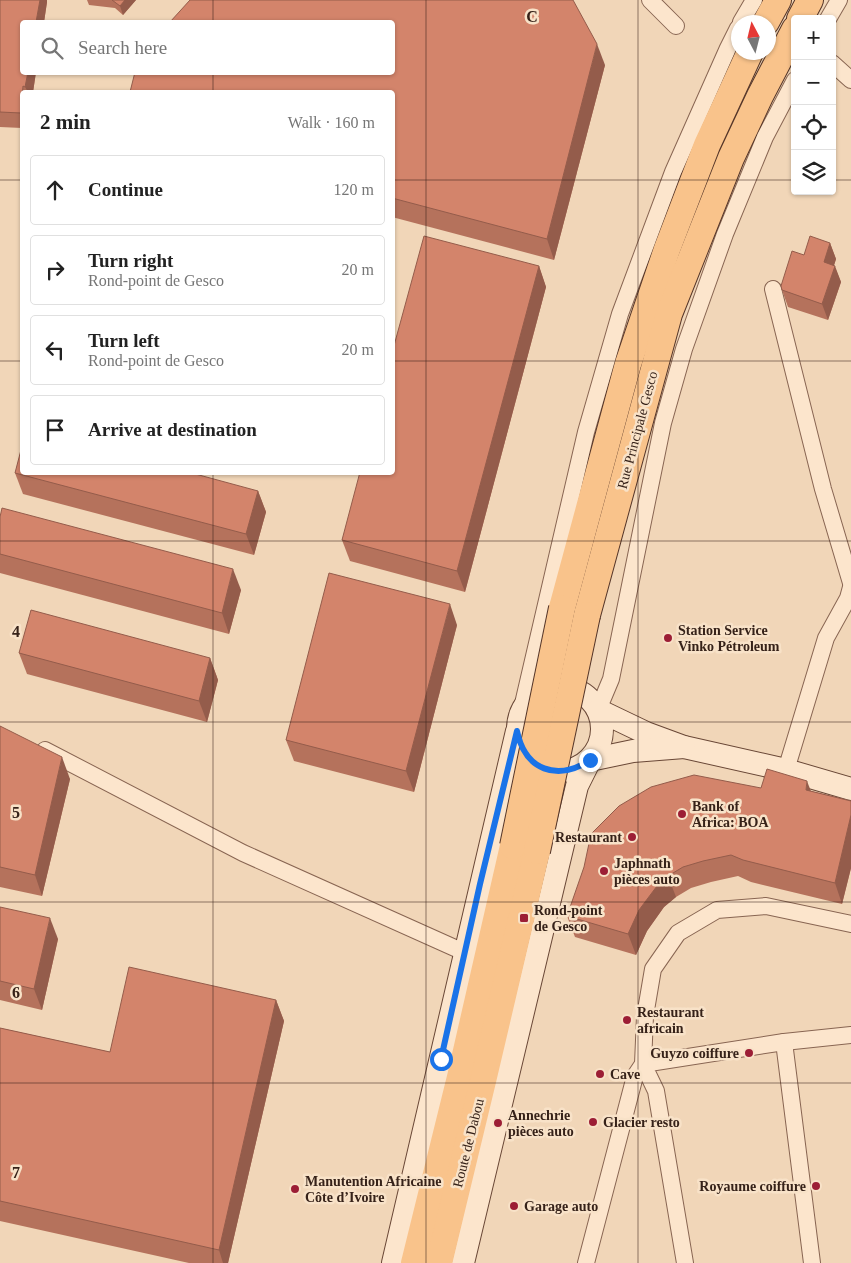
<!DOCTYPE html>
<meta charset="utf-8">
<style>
:root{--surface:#fff;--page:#f6f6f6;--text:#222;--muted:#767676;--line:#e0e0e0}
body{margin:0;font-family:"Times New Roman",serif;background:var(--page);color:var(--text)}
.controls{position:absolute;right:15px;top:15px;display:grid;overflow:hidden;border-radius:5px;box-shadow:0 1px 4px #0004}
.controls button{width:45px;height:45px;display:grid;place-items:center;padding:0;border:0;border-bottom:1px solid var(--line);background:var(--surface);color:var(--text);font:25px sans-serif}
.compass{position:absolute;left:731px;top:15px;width:45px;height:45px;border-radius:50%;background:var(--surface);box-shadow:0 1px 4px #0004;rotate:353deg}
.stop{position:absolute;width:15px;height:15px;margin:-11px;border:4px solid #1a73e8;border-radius:50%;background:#fff}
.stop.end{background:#1a73e8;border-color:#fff;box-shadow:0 1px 5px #0008}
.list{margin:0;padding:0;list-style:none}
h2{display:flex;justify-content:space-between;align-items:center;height:65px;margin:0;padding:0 20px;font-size:21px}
h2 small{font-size:16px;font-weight:400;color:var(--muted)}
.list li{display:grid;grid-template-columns:32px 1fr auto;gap:15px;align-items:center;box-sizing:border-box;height:70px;margin:0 10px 10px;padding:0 10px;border:1px solid var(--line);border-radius:5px}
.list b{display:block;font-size:19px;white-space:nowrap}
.list p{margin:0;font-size:16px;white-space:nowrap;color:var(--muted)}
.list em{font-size:16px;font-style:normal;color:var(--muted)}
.icon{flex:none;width:28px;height:28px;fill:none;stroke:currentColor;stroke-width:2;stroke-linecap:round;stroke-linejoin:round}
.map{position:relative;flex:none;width:851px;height:1263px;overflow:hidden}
.search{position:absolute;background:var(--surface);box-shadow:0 1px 4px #0004;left:20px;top:20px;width:375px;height:55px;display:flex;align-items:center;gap:12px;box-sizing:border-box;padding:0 18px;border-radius:5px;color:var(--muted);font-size:19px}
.panel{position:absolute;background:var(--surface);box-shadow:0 1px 4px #0004;left:20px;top:90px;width:375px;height:385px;border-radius:5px}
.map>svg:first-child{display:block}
</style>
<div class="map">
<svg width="851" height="1263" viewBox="0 0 851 1263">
<rect width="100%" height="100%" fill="#f1d6b8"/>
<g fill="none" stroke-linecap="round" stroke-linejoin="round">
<defs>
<g id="street">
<polyline points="650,0 676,26"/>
<polyline points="828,19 839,0"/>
<polyline points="741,22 754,0"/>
<polyline points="832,63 851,80"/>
<polyline points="773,289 823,489 851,583"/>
<polyline points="522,708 586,432 620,314 673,172 728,48 738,28"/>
<polyline points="598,710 611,679 663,423 684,349 725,234 765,137 795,80"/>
<polyline points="45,750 243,853 466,953"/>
<polyline points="786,770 826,638 848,598 851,587"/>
<polyline points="784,1042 812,1263"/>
<polyline points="586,1263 635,1076 643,1064 645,1016 653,969 678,933 717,910 766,906 851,924"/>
<polyline points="685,1263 656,1091 643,1064 784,1042 851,1035"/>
</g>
<g id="secondary">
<circle cx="560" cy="729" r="42"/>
<polyline points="598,710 646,733 684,747 786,770 851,789"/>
<polyline points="393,1263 517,731"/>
<polyline points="463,1263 577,786 590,760 633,751 684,747"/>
</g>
<g id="primary">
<polyline points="800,19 810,0"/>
<polyline points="766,22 778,0"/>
<polyline points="562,608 628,364 667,249 707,145 750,52"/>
<polyline points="587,615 669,314 731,158 760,96 795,29"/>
<polyline points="414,1263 460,1077 513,846"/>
<polyline points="439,1263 483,1081 537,851"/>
</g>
</defs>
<use href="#street" stroke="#886552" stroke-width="18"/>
<use href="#secondary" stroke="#694736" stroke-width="24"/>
<use href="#primary" stroke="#553528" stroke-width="28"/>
<use href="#street" stroke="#fce5cc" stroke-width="16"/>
<use href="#secondary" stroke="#fce5cc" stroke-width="22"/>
<use href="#primary" stroke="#f9c38b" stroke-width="26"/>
<defs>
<g id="primary-bridge">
<polyline points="513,846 562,608"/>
<polyline points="537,851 587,615"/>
</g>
</defs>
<use href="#primary-bridge" stroke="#553528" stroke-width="28" stroke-linecap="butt"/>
<use href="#primary-bridge" stroke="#f9c38b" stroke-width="26"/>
</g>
<g fill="#b5725c">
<polygon points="0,0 47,0 47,2 44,22 22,22 22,72 36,72 33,92 22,92 22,128 0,127"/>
<polygon points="87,0 136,0 123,15 115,8 89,5"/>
<polygon points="605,65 554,260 392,217 392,92"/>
<polygon points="830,243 836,259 834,265 841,282 828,320 788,307 782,290 804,255"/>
<polygon points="539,266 546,287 465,592 350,561 342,540"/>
<polygon points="15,473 258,491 266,512 254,555 23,494"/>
<polygon points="0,517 241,590 229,634 0,573"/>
<polygon points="457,625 414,792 294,761 286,740"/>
<polygon points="19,653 210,658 218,680 207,722 27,674"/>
<polygon points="0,726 70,779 42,896 0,887"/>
<polygon points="761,788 811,791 851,801 851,868 842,904 751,882 738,876 711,882 691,888 676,897 664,907 647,931 636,955 575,937 567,916"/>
<polygon points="0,907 58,939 42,1010 0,1000"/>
<polygon points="276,1000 284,1021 228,1263 189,1263 0,1221 0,1028 110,1052"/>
</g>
<g fill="#945c4b">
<polygon points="40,0 47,0 47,2 44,22 36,22"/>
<polygon points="125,0 136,0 123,15 120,6"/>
<polygon points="597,44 605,65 554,260 547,239"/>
<polygon points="28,72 36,72 33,92 28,92 25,87"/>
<polygon points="830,243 836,259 830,278 824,262"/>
<polygon points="539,266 546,287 465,592 457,571"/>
<polygon points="835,266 841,282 828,320 822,304"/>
<polygon points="258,491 266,512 254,555 246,534"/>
<polygon points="233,569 241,590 229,634 222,613"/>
<polygon points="450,604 457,625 414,792 406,771"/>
<polygon points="210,658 218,680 207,722 199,701"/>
<polygon points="62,757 70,779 42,896 35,875"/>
<polygon points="807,781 815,802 806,790"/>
<polygon points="851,815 851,868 842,904 835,883"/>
<polygon points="668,876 676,897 664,907 647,931 636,955 628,934 639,910 657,886"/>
<polygon points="50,918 58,939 42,1010 34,989"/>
<polygon points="276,1000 284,1021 228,1263 223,1263 219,1250"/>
</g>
<g fill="#d3846b" stroke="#945c4b">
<polygon points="0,0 40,0 36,22 22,22 22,72 28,72 25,87 23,86 21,113 0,112"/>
<polygon points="112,0 125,0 120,6"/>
<polygon points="190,0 573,0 597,44 547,239 392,198 392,92 130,92 135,72 392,72 392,22 170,22"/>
<polygon points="424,236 539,266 457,571 342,540 360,472 392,472 392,353"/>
<polygon points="810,236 830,243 824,262 835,266 822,304 782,290 781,286 792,251 804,255"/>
<polygon points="22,446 22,472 188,472 258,491 246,534 15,473"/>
<polygon points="2,508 233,569 222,613 0,554 0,517"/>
<polygon points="329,573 450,604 406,771 286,740"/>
<polygon points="31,610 210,658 199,701 19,653"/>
<polygon points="0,726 62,757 35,875 0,867"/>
<polygon points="767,769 807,781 806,790 851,801 851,815 835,883 743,860 731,855 703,861 683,867 668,876 657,886 639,910 628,934 567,916 584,867 591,834 619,806 651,787 694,775 761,788"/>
<polygon points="0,907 50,918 34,989 0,981"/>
<polygon points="129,967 276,1000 219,1250 0,1201 0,1028 110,1052"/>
</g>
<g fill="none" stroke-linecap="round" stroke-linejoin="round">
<path stroke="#1a73e8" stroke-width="6" d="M441,1059L480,884L517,731C525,770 557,782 590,760"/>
</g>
<path fill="none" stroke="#362219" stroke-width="1" stroke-opacity="0.55" d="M213,0V22M426,0V1263M638,0V1263M213,72V92M0,180H22M392,180H795M832,180H851M0,361H22M392,361H851M213,472V1263M0,541H851M0,722H851M0,902H851M0,1083H851"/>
<g fill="#9c1e35" stroke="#f8e2c8" stroke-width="2">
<circle cx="668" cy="638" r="5"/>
<circle cx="682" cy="814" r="5"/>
<circle cx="632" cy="837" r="5"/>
<circle cx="604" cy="871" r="5"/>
<rect x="519" y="913" width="10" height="10" rx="2.5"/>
<circle cx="627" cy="1020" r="5"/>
<circle cx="749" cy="1053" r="5"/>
<circle cx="600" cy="1074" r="5"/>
<circle cx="593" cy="1122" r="5"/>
<circle cx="498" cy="1123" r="5"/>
<circle cx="816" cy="1186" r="5"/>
<circle cx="295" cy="1189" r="5"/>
<circle cx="514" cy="1206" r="5"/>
</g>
<g text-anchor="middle" stroke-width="5" stroke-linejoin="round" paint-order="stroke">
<g font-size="14" fill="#362219" stroke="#f8e2c8">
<text transform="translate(637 430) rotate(-75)" y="5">Rue Principale Gesco</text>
<text transform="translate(468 1143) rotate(-76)" y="5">Route de Dabou</text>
</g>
<g font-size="14" font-weight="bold" fill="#362219" stroke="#f8e2c8" text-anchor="start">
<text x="678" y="635">Station Service<tspan x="678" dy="16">Vinko Pétroleum</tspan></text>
<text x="692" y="811">Bank of<tspan x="692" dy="16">Africa: BOA</tspan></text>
<text x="622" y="842" text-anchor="end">Restaurant</text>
<text x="614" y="868">Japhnath<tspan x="614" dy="16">pièces auto</tspan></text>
<text x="534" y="915">Rond-point<tspan x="534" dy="16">de Gesco</tspan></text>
<text x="637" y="1017">Restaurant<tspan x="637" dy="16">africain</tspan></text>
<text x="739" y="1058" text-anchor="end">Guyzo coiffure</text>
<text x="610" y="1079">Cave</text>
<text x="508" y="1120">Annechrie<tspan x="508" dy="16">pièces auto</tspan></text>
<text x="603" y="1127">Glacier resto</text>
<text x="305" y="1186">Manutention Africaine<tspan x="305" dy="16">Côte d’Ivoire</tspan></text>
<text x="806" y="1191" text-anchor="end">Royaume coiffure</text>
<text x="524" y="1211">Garage auto</text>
</g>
</g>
<g font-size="16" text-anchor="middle" font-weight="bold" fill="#362219" stroke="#f8e2c8" stroke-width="5" stroke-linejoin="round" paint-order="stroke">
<text x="532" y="22">C</text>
<text x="16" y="637">4</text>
<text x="16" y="818">5</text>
<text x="16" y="998">6</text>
<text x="16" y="1178">7</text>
</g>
</svg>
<div class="controls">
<button>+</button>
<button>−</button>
<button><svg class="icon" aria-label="locate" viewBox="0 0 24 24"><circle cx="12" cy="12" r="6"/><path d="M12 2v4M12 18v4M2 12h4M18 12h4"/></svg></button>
<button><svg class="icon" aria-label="layers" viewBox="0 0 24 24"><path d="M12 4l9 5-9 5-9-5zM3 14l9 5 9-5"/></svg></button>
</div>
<svg class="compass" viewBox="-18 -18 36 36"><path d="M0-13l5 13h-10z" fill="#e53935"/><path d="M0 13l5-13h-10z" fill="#767676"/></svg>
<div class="stop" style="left:441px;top:1059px"></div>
<div class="stop end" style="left:590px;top:760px"></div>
<div class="search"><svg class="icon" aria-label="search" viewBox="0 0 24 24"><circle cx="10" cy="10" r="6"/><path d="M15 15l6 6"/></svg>Search here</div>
<section class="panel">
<h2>2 min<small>Walk · 160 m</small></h2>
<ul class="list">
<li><svg class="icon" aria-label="ahead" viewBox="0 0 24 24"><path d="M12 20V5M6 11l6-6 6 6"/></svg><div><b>Continue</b></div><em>120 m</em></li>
<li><svg class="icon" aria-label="right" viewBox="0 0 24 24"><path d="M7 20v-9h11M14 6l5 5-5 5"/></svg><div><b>Turn right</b><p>Rond-point de Gesco</p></div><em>20 m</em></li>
<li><svg class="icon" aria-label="left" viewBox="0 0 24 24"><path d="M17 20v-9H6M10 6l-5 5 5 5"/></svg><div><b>Turn left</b><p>Rond-point de Gesco</p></div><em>20 m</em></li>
<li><svg class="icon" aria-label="arrive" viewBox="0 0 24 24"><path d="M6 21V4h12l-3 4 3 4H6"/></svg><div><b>Arrive at destination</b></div></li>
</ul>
</section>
</div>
